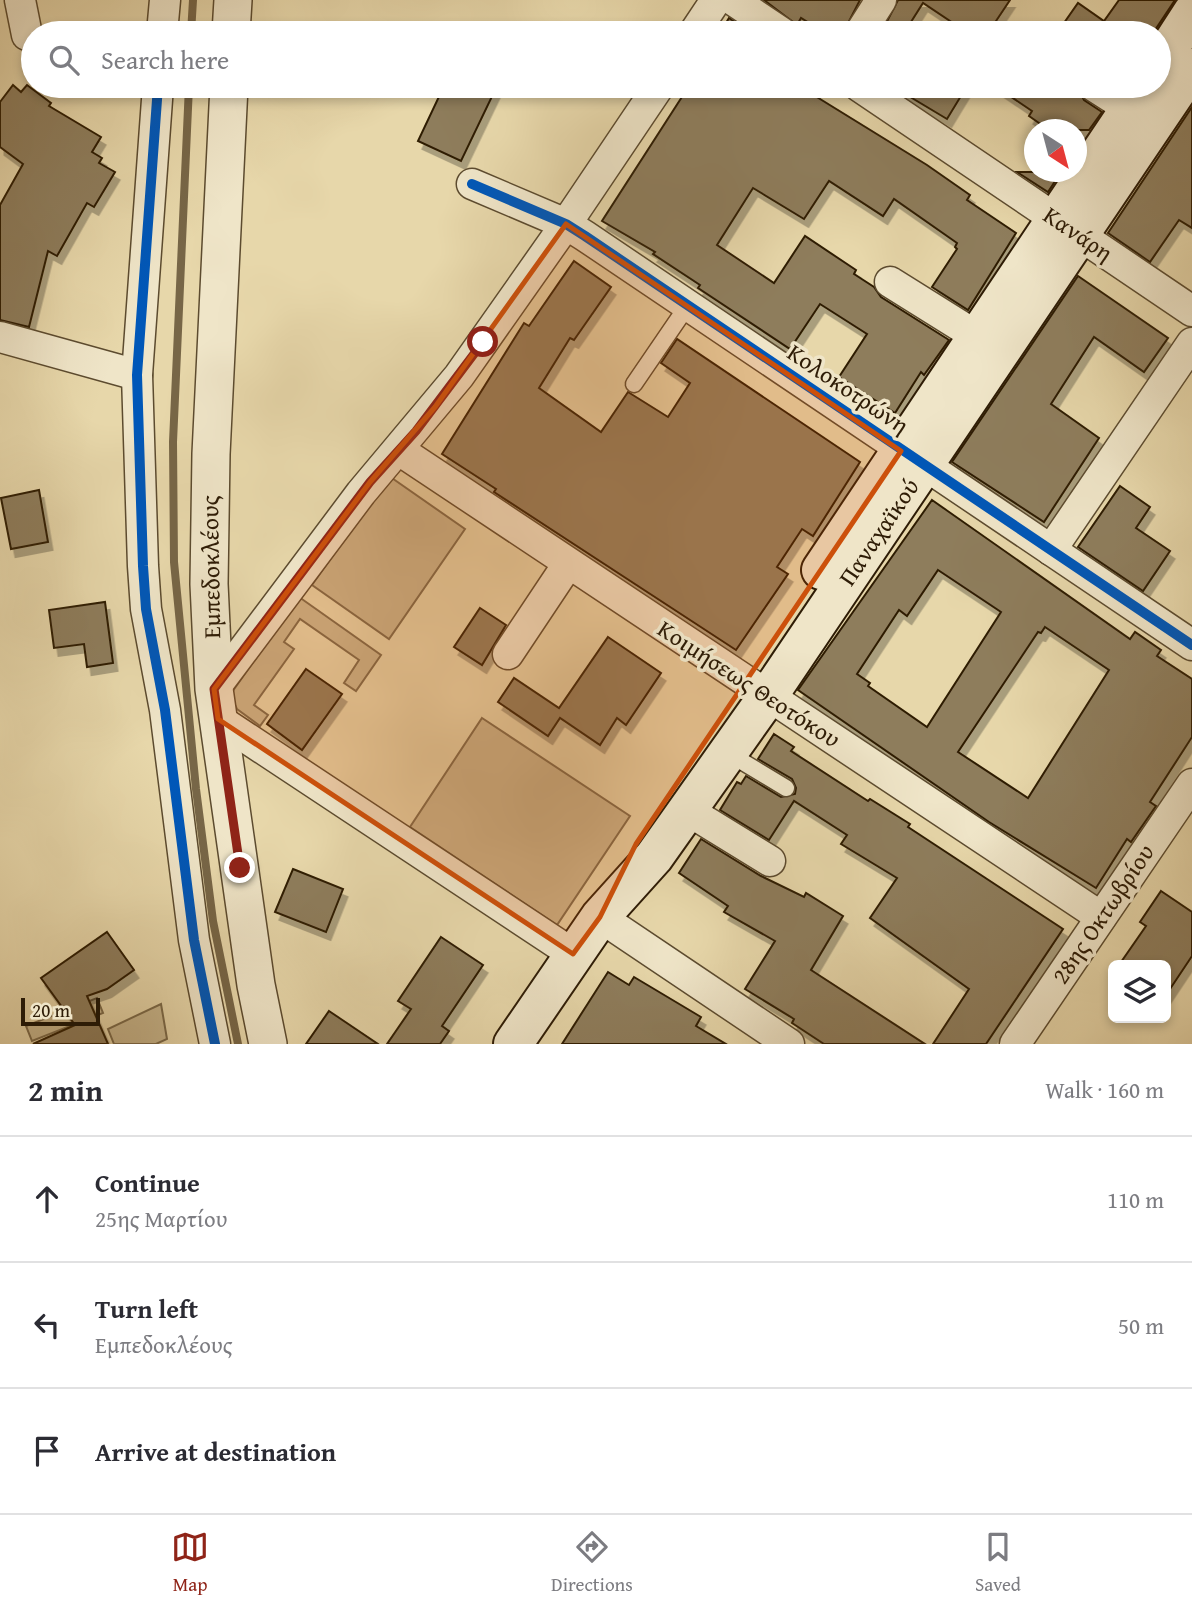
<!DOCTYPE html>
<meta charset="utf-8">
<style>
:root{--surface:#fff;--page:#f7f7f7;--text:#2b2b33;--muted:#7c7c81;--line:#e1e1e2;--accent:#8f2418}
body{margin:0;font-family:"Gentium Book Plus",serif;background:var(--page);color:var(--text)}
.controls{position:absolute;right:21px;bottom:21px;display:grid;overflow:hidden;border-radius:10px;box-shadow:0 4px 10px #0003}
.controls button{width:63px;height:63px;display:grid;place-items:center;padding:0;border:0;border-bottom:2px solid var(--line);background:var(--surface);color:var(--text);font:35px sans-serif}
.compass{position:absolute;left:1024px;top:119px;width:63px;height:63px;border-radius:50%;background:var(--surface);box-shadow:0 4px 10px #0003;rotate:144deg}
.scale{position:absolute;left:21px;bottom:18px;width:79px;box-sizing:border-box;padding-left:7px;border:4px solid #2e1c06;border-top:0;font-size:19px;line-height:24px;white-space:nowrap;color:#2e1c06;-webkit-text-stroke:5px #efe5c8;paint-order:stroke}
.stop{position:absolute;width:21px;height:21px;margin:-16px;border:5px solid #8f2418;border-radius:50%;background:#fff}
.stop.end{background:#8f2418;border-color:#fff;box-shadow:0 2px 7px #0008}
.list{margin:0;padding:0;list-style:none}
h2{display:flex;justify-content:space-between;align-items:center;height:91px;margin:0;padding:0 28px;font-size:30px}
h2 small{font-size:23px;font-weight:400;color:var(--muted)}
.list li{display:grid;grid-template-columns:46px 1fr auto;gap:21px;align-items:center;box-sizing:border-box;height:126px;padding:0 28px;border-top:2px solid var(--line)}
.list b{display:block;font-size:26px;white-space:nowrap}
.list p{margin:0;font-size:23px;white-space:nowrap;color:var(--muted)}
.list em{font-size:23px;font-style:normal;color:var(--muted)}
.icon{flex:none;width:38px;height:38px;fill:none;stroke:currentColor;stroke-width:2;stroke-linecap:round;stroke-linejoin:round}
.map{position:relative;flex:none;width:1192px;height:1044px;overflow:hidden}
.search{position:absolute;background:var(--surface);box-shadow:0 4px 10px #0003;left:21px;right:21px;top:21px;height:77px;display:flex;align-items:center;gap:18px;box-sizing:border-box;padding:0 24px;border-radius:38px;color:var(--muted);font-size:26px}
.sheet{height:469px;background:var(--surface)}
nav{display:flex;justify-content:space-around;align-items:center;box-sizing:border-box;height:98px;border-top:2px solid var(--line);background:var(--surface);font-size:19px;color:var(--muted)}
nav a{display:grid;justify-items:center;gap:4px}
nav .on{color:var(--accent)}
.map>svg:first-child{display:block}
</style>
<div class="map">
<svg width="1192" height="1044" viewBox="0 0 1192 1044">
<defs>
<filter id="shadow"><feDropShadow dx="4.5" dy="8" stdDeviation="0" flood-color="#0004"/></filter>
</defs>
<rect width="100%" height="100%" fill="#e7d7aa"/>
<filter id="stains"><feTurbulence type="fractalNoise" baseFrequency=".00286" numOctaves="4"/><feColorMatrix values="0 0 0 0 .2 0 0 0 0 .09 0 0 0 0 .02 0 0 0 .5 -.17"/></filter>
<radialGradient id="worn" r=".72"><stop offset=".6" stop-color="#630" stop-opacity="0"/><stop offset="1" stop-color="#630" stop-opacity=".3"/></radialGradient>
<g fill="#c8b78e" stroke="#7b6a4a" stroke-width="2">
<polygon points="389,476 465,529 389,639 312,585"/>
<polygon points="299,597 381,655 356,691 344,683 359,660 300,619 284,642 294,649 254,705 268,715 260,726 237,709 230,695"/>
<polygon points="482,718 630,816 557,925 410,827"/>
<polygon points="97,998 103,1013 32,1041 26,1026"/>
<polygon points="161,1004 167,1039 156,1044 114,1044 108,1029"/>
</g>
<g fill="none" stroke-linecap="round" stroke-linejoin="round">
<g stroke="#776647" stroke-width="8">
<polyline points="191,33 193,0"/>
<polyline points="189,86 173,442 174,562 196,789 213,921 238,1044"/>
</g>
</g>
<g fill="#8e7d5b" stroke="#2e1c06" stroke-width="2" fill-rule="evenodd" filter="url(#shadow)">
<polygon points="764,0 860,0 843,33 825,33 801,18 797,25"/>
<polygon points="898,0 1010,0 988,33 968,33 923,3 904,33 881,33"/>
<polygon points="1119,0 1175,0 1153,33 1057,33 1078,3 1104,21"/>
<polygon points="729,18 751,33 720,33"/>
<polygon points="13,85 21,92 27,85 51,103 49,106 101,137 92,152 102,158 99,163 115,172 94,207 87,203 57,256 48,251 29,327 0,320 0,205 23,164 0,147 0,102"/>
<polygon points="444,86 497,86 461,161 418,141"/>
<polygon points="689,86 818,86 812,94 927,165 970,195 967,200 1016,233 968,310 932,287 957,249 955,247 957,243 894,199 883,216 829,181 804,219 753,188 717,245 774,283 805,236 856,270 854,274 874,287 881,297 949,340 924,375 921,372 895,413 839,377 867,334 820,304 790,349 698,288 700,285 653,254 655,252 602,221"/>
<polygon points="892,86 967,86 947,119"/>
<polygon points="995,86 1077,86 1084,100 1102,112 1089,130 1049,130 1029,116 1032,111"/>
<polygon points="1192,107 1192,228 1179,220 1150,262 1108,233"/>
<polygon points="1017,172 1061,172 1048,192"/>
<polygon points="574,261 611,287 574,340 570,338 539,388 601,432 628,392 668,417 690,383 661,363 677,339 860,462 813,536 802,529 777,567 788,574 736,650 494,492 496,489 442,454 524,323 529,326"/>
<polygon points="1078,276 1168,338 1144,372 1094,337 1051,404 1099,438 1044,522 952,462"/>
<polygon points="1120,486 1150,507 1136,528 1170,551 1143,591 1078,547"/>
<polygon points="39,490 48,542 11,549 1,498"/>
<path d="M932,500L1130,639L1135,632L1161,650L1157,656L1192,679V737L1150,802L1156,806L1131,842L1127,839L1096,888L989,822L798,690ZM938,570L1001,612L927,727L868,686L870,683L857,674L899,610L907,616ZM1045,627L1109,670L1028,798L958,752L1038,632L1041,633Z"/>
<polygon points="105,602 113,663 87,667 84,644 54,648 49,610"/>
<polygon points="480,608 506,625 482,665 454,647"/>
<polygon points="608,637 661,673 626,725 617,718 600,745 560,718 548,736 498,702 514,678 559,708"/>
<polygon points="306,669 342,694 302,750 267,724"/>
<polygon points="774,734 794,747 791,751 868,801 870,799 910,824 908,827 1063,929 986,1044 933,1044 969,989 870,918 897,878 841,844 847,835 794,801 769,840 720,810 737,782 741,784 746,776 781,797 795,794 796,788 792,779 758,759"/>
<polygon points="701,839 761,876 804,897 806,893 843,916 811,970 925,1044 824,1044 792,1023 794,1019 745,989 775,941 724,912 728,906 679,873"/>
<polygon points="293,869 343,889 326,932 275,912"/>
<polygon points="1161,891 1192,912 1192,956 1166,995 1166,965 1119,965 1146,926 1140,922"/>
<polygon points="107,932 134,970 107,989 87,996 108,1044 33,1044 75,1025 41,978"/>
<polygon points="441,937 483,965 442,1026 449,1031 440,1044 387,1044 411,1009 398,1001"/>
<polygon points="608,972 629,985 634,977 701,1017 696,1026 726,1044 562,1044"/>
<polygon points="329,1011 378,1044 306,1044"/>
</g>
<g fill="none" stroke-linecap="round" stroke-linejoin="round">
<defs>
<g id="service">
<polyline points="634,384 688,305"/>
<polyline points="728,753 786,788"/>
</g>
<g id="minor">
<polyline points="20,0 27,35"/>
<polyline points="733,0 782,33"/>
<polyline points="162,33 165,0"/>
<polyline points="694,33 716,0"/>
<polyline points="860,33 881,0"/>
<polyline points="158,86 137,375 143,566 146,609 165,710 194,940 215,1044"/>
<polyline points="859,86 1192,311"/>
<polyline points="1094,86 1130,109"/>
<polyline points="472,184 566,224 585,236 1192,645"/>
<polyline points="890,282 978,337"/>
<polyline points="0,337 137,375"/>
<polyline points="399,450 1101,917"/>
<polyline points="1051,550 1192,343"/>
<polyline points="508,654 568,564"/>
<polyline points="214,689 361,493 459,376 566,224 659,86"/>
<polyline points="218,719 573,954"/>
<polyline points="687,810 770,861"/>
<polyline points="600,917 789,1044"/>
<polyline points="1015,1044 1192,784"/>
</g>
<g id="tertiary">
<polyline points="231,33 233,0"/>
<polyline points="229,86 211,454 209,584 214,689 256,985 268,1044"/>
</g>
<g id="secondary">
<polyline points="1159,64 1192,13"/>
<polyline points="821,570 1145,86"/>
<polyline points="513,1044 600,917 654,857 768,696 1192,68"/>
</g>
</defs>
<use href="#service" stroke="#5c4b2f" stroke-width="19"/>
<use href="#minor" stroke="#5c4b2f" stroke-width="33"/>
<use href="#tertiary" stroke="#5c4b2f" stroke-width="40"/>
<use href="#secondary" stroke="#2e1c06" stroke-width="42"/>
<use href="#service" stroke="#efe5c8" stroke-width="16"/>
<use href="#minor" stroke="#efe5c8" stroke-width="30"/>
<use href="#tertiary" stroke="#efe5c8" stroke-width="37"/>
<use href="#secondary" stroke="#efe5c8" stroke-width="38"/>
<defs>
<g id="cycleway">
<polyline points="158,86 137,375 143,566 146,609 165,710 194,940 215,1044"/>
<polyline points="472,184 566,224 585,236 1192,645"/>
</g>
</defs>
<use href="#cycleway" stroke="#efe5c8" stroke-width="15"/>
<use href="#cycleway" stroke="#0057b8" stroke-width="10"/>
</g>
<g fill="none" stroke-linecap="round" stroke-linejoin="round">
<polyline stroke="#8f2418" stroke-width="9" points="240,868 214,689 370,482 416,431 483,342"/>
</g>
<path fill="#cc500b" fill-opacity="0.2" stroke="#cc500b" stroke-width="5" stroke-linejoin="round" d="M566,224L901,451L636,844L600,917L573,954L218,719L214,689L370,482L435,407Z"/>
<g text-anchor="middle" stroke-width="7" stroke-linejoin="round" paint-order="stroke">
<g font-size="24" fill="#2e1c06" stroke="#efe5c8">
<text transform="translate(1078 234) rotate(34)" y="8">Κανάρη</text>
<text transform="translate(848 389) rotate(34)" y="8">Κολοκοτρώνη</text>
<text transform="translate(879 532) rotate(-56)" y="8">Παναχαϊκού</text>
<text transform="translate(211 567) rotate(-91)" y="8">Εμπεδοκλέους</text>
<text transform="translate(749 684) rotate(33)" y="8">Κοιμήσεως Θεοτόκου</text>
<text transform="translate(1103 914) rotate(-56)" y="8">28ης Οκτωβρίου</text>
</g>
</g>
<rect width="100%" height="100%" filter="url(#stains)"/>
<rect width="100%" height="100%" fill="url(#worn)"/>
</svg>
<div class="controls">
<button><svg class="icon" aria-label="layers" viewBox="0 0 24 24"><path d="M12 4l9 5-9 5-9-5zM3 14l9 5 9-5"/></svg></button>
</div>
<svg class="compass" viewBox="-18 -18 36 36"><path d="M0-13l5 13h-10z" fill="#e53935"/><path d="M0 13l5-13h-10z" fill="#7c7c81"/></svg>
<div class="scale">20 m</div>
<div class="stop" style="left:483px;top:342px"></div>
<div class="stop end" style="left:240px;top:868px"></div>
<div class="search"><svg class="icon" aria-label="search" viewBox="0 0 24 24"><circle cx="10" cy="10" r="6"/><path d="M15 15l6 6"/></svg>Search here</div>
</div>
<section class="sheet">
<h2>2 min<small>Walk · 160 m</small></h2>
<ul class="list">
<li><svg class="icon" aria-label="ahead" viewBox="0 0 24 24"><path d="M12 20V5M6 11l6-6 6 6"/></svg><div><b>Continue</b><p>25ης Μαρτίου</p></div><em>110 m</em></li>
<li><svg class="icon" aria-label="left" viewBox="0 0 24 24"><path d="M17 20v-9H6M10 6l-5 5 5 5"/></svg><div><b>Turn left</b><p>Εμπεδοκλέους</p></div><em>50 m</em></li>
<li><svg class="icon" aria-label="arrive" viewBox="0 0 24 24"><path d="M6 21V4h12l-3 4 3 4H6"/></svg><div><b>Arrive at destination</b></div></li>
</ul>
</section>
<nav>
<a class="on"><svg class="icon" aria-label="map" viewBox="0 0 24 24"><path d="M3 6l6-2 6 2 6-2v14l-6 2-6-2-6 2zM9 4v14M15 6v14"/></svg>Map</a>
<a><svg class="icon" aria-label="directions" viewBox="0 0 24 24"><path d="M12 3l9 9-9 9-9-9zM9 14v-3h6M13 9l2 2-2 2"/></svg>Directions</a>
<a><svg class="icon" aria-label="saved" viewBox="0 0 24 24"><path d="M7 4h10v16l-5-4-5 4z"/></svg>Saved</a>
</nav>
